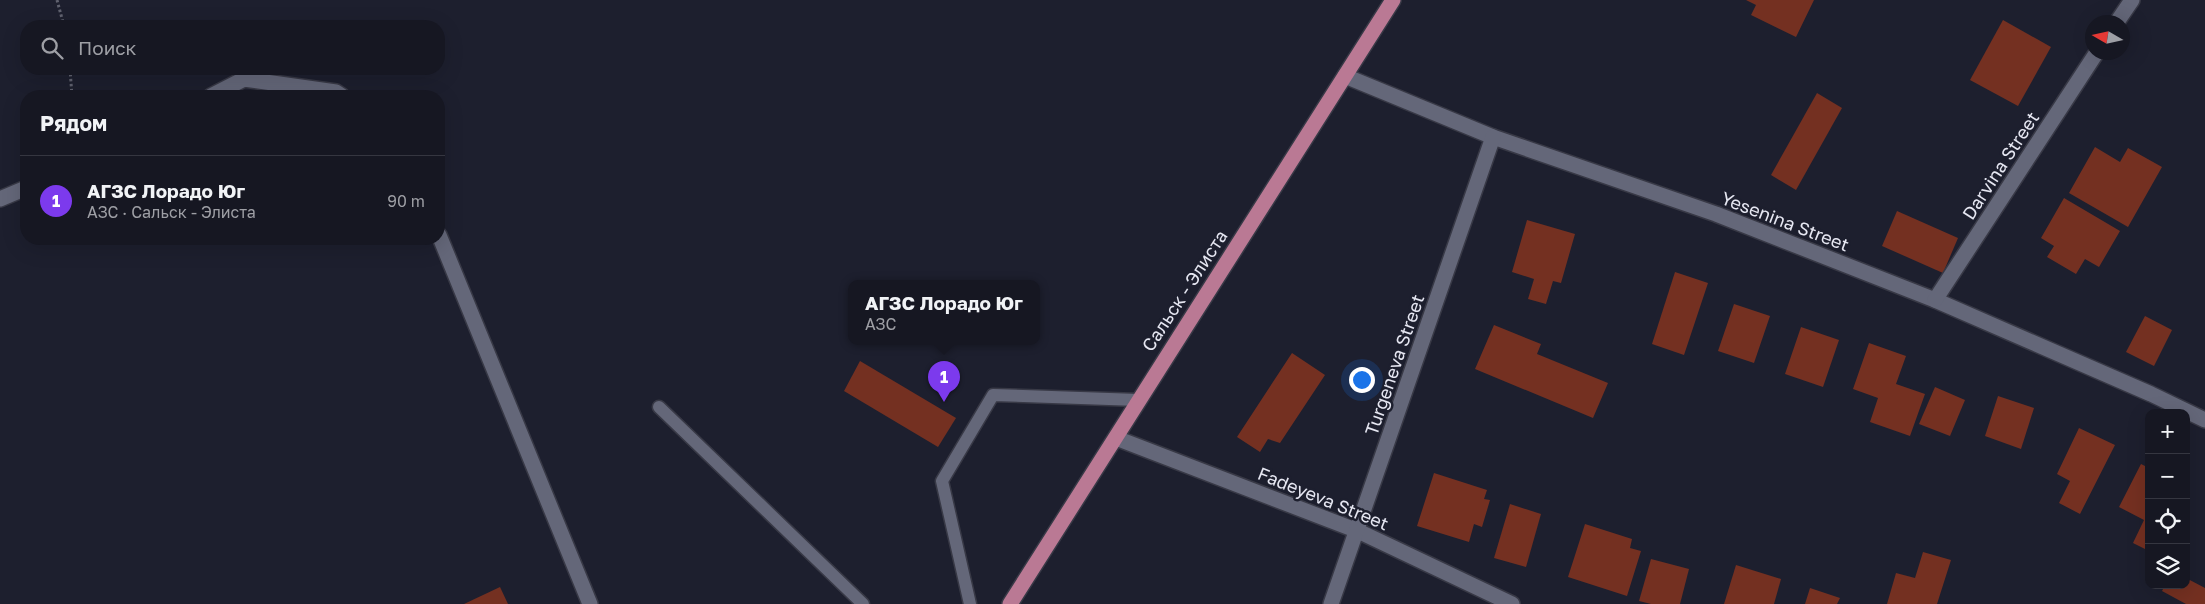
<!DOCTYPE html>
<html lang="ru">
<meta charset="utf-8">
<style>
:root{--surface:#161722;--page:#1f202a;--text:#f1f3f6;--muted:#9e9fa5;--line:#353640;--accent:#7c3aed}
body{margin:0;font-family:"Golos Text",sans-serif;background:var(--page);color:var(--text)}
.controls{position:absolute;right:15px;bottom:15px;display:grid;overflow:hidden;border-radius:10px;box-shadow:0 5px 20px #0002}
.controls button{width:45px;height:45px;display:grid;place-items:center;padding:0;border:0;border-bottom:1px solid var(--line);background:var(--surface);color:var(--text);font:25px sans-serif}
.compass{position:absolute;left:2085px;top:15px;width:45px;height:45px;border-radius:50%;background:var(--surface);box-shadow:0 5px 20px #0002;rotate:279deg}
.you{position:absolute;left:1361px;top:379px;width:18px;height:18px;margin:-12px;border:4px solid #fff;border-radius:50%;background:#1a73e8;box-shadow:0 0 0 8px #1a73e833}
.badge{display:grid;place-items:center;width:32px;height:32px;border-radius:50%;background:var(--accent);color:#fff;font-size:16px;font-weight:700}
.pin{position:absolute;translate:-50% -41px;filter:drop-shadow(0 1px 2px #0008)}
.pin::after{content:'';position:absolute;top:26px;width:18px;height:15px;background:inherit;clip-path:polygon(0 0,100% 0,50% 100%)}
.popup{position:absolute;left:848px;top:280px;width:192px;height:65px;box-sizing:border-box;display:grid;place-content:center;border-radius:10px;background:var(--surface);filter:drop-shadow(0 1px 4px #0005);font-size:16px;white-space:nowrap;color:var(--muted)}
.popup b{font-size:19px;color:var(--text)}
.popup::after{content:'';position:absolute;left:50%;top:100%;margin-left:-10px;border:10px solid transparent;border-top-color:var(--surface)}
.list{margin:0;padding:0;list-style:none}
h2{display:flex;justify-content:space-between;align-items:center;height:65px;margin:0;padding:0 20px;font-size:21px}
h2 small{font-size:16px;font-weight:400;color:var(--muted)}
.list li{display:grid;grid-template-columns:32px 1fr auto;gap:15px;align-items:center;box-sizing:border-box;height:90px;padding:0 20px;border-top:1px solid var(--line)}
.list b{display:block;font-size:19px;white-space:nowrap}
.list p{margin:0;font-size:16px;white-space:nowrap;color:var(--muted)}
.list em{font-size:16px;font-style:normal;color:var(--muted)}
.icon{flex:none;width:28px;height:28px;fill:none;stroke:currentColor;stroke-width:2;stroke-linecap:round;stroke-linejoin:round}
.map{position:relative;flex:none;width:2205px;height:604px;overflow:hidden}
.search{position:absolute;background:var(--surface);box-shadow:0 5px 20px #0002;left:20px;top:20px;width:425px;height:55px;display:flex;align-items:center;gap:12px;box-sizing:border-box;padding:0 18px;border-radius:20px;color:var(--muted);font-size:19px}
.panel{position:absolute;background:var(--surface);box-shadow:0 5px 20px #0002;left:20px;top:90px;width:425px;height:155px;border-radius:20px}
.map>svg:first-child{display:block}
</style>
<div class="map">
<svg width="2205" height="604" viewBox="0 0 2205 604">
<rect width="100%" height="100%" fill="#1d1f2e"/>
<g fill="#743021">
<polygon points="1746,0 1814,0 1796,37 1751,15 1756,5"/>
<polygon points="2003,20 2051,47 2018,106 1970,80"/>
<polygon points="1817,93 1842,108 1796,190 1771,175"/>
<polygon points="2095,147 2120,162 2128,148 2162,167 2128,227 2069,193"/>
<polygon points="2064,198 2120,231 2099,267 2085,259 2076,274 2047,257 2054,246 2041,238"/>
<polygon points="1897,211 1958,238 1943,273 1882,246"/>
<polygon points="1527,220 1575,234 1561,283 1553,281 1546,304 1528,299 1534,279 1512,272"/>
<polygon points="1675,272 1708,283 1684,355 1652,344"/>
<polygon points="1734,304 1770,316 1754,363 1718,351"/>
<polygon points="2145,316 2172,330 2154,366 2126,352"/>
<polygon points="1494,325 1541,344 1537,354 1608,383 1593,418 1475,369"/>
<polygon points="1801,327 1839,340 1823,387 1785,374"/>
<polygon points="1869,343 1906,356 1896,384 1925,394 1910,436 1870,422 1878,398 1853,389"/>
<polygon points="1292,353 1325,375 1280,443 1268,439 1260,452 1237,437"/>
<polygon points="860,361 956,418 938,447 844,391"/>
<polygon points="1935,387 1965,400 1950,436 1919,424"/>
<polygon points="1998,396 2034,408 2021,449 1985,436"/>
<polygon points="2079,428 2115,445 2080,514 2059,503 2070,481 2057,474"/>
<polygon points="2141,464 2149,468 2149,546 2147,550 2133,543 2144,520 2119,507"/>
<polygon points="1434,473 1487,490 1484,499 1490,500 1482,527 1474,524 1469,542 1417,526"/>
<polygon points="1510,504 1541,514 1526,567 1494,558"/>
<polygon points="1585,524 1632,539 1630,548 1641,551 1627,596 1568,577"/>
<polygon points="1923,552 1951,560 1937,604 1887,604 1896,573 1915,578"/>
<polygon points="1651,559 1689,569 1680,604 1651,604 1639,601"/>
<polygon points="1736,565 1781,579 1774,604 1724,604"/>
<polygon points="2186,578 2205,588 2205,604 2186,604 2162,591 2165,585 2186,585"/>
<polygon points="500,587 508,604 464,604"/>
<polygon points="1810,588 1840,598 1837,604 1805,604"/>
</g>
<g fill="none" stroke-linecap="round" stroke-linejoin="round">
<defs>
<g id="lane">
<polyline points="659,407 863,604"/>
<polyline points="970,604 942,481 993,395 1138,400"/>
</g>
<g id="street">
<polyline points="2117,22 2132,0"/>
<polyline points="1345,76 1493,137 1716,214 1935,300 2151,394 2205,420"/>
<polyline points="211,96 244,79 336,92 342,96"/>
<polyline points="0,199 26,188"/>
<polyline points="439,235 590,604"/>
<polyline points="1935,300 2097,52"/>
<polyline points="1116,438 1358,531 1512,604"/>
<polyline points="1331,604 1493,137"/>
</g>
<polyline id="primary" points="1010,604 1393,0"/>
</defs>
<use href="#lane" stroke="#383946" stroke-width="15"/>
<use href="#street" stroke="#383946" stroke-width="18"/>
<use href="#primary" stroke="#383946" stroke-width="18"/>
<g stroke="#60626f" stroke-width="3" stroke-dasharray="2.5 2.5" stroke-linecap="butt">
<polyline points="57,0 64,26"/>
<polyline points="70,69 72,96"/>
</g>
<use href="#lane" stroke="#646779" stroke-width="12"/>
<use href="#street" stroke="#646779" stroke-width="15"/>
<use href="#primary" stroke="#ba7994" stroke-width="15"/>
</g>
<g text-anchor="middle" stroke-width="5" stroke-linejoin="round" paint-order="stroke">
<g font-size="18" fill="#e6e7f2" stroke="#1d1f2e">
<text transform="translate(2001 166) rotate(-57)" y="6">Darvina Street</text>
<text transform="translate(1785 222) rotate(21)" y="6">Yesenina Street</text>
<text transform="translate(1185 291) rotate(-57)" y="6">Сальск - Элиста</text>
<text transform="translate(1395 365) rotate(-71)" y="6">Turgeneva Street</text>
<text transform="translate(1323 499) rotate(22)" y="6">Fadeyeva Street</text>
</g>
</g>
</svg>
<div class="controls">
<button>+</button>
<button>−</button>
<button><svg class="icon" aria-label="locate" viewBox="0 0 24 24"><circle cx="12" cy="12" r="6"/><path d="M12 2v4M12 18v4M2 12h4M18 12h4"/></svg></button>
<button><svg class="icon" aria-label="layers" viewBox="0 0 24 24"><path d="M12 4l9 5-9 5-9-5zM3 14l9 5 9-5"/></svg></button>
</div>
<svg class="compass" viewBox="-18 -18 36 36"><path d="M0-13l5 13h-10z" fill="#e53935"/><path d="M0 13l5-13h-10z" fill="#9e9fa5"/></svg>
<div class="you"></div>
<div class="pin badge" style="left:944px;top:402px">1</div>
<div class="popup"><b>АГЗС Лорадо Юг</b>АЗС</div>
<div class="search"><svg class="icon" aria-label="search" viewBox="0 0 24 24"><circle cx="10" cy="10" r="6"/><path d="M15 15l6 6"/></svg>Поиск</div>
<section class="panel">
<h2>Рядом<small></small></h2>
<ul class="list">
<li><span class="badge">1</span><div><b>АГЗС Лорадо Юг</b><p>АЗС · Сальск - Элиста</p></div><em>90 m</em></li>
</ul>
</section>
</div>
